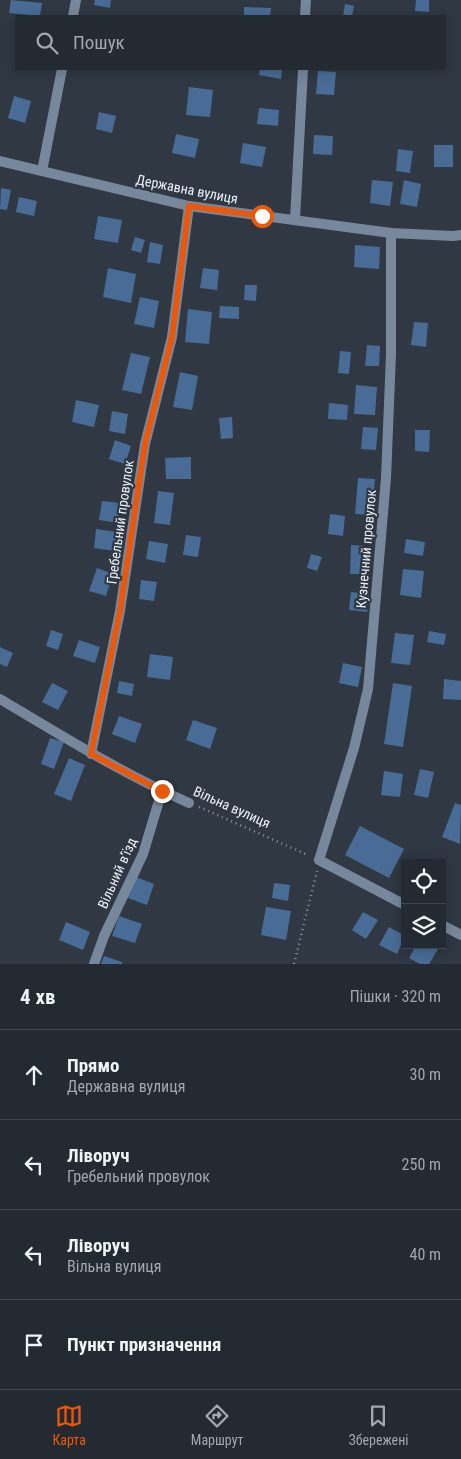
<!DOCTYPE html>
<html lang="uk">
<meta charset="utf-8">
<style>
:root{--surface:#232a32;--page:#2b323a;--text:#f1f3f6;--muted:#a3a7ac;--line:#40464d;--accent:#ea580c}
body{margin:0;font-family:"Roboto Condensed",sans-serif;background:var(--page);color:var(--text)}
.controls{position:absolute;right:15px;bottom:15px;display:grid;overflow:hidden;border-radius:0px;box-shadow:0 2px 12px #0003}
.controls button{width:45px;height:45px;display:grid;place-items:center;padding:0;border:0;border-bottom:1px solid var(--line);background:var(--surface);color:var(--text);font:25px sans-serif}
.stop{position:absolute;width:15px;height:15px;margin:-11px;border:4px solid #ea580c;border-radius:50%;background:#fff}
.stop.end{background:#ea580c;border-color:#fff;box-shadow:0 1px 5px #0008}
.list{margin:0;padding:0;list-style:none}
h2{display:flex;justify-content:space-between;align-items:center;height:65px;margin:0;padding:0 20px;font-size:21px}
h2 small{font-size:16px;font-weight:400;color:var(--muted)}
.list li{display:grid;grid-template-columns:32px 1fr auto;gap:15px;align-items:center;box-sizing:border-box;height:90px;padding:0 20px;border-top:1px solid var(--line)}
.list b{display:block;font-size:19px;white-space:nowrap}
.list p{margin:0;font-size:16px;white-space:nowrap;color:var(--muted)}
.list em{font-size:16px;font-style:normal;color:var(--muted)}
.icon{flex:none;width:28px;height:28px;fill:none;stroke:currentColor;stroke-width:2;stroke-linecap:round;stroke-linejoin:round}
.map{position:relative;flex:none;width:461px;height:964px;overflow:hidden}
.search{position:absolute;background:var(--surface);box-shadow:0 2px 12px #0003;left:15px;right:15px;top:15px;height:55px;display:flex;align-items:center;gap:12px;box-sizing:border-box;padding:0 18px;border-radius:0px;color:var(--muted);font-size:19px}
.sheet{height:425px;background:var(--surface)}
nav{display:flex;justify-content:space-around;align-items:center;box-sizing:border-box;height:70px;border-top:1px solid var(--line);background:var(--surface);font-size:14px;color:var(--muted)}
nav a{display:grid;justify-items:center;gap:2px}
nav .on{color:var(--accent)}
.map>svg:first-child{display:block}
</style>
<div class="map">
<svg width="461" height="964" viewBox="0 0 461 964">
<rect width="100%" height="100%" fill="#2f3843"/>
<g fill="#496c96">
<polygon points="11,0 42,3 40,16 9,13"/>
<polygon points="95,0 111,0 110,8 94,5"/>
<polygon points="416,0 429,0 429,12 415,11"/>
<polygon points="345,4 354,6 352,16 343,16"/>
<polygon points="244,7 271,8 270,16 244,16"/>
<polygon points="260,69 282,69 281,79 259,75"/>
<polygon points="318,71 336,72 334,95 316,94"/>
<polygon points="189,87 213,90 210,117 186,115"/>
<polygon points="14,96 31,101 25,123 8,118"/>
<polygon points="259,108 279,110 278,126 257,124"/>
<polygon points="99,112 116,116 112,133 96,129"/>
<polygon points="176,134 199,139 195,158 172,153"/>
<polygon points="314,135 333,136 332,155 313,154"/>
<polygon points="243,143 266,147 262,167 240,163"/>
<rect x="434" y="145" width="19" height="22"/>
<polygon points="398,149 413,151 410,173 396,171"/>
<polygon points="372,180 393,182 390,206 370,203"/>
<polygon points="404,180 421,184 417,207 400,204"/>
<polygon points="1,188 11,190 7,210 0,209"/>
<polygon points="19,197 37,201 34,216 16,212"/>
<polygon points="98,216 122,220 118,243 94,239"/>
<polygon points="135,237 145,240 141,253 131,250"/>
<polygon points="150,242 163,245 160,264 147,262"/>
<polygon points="355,245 380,247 379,269 354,267"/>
<polygon points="108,268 136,274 131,303 103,297"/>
<polygon points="203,268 219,270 217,290 200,288"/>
<polygon points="245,285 257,285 256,301 244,300"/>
<polygon points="140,297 159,301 154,328 134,324"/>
<polygon points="220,306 239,307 239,319 219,318"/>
<polygon points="188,309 212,312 209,344 185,342"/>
<polygon points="414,322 428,323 426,347 411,345"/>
<polygon points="367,345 380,346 379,366 365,366"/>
<polygon points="340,351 351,352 349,374 338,373"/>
<polygon points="131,353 150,357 141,394 122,390"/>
<polygon points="180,372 198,376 192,410 173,407"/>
<polygon points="356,385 377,387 375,415 354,414"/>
<polygon points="76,400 99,405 94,427 72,422"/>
<polygon points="329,403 348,405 347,420 328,419"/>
<polygon points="112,411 128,414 125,434 109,431"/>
<polygon points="232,417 233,438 221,439 219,418"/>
<polygon points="363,427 378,428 376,450 361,449"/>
<polygon points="415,430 430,430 429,452 415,451"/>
<polygon points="115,440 131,446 125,464 109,459"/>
<polygon points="191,457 191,479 166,479 165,458"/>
<polygon points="358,478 375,479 372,515 355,514"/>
<polygon points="158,491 174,493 170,525 154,523"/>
<polygon points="102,501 120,503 118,523 99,520"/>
<polygon points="330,514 345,516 343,536 328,534"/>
<polygon points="96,529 117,532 115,551 94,548"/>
<polygon points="186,535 201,537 198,557 183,555"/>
<polygon points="406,539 425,542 423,556 404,553"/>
<polygon points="149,541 168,544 165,563 146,559"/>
<polygon points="351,545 366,546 365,574 350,574"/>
<polygon points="311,554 322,557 317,571 307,568"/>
<polygon points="97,568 113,574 106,596 89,591"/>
<polygon points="403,569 424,571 421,598 400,595"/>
<polygon points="141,580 157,582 154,601 139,599"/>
<polygon points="351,592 369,594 367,612 349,610"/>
<polygon points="51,630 63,634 58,650 46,646"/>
<polygon points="429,631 446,634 444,645 427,642"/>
<polygon points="395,633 414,635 410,665 391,663"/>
<polygon points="79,640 100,647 95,663 73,656"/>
<polygon points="0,647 13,653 7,667 0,664"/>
<polygon points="150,654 173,657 170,680 147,677"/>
<polygon points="343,663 362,667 358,687 339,683"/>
<polygon points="444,679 461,681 461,700 443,699"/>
<polygon points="119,681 134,684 132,696 117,693"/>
<polygon points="52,683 68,691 58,710 42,702"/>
<polygon points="393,683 412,686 403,747 384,744"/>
<polygon points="119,716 142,724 135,743 112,734"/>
<polygon points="193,720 217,728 210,749 186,740"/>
<polygon points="50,738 64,742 54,769 41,764"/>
<polygon points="69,758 85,765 71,801 54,794"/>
<polygon points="420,769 434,772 428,798 414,795"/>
<polygon points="384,771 403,774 400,797 381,795"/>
<polygon points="455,803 461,805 460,844 442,837"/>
<polygon points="360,826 404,849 389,878 345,855"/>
<polygon points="136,877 154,884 147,905 128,898"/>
<polygon points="274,883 290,885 288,901 272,898"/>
<polygon points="266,907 291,911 286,940 261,935"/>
<polygon points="363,912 378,920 366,939 352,930"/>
<polygon points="119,916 142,924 135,943 112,936"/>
<polygon points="66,922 90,932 83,950 59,940"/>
<polygon points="389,927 405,936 397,954 379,945"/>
<polygon points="416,945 430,945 438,949 429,964 420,964 409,958"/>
<polygon points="104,956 122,962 122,964 101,964"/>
</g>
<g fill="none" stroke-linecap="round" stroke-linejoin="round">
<g stroke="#939aa3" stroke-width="2.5" stroke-dasharray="1 4" stroke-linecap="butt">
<polyline points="199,807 308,855"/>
<polyline points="294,964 317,871"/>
</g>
<g stroke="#78889c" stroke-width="10">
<polyline points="73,16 76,0"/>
<polyline points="305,16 306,0"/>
<polyline points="0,161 189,206 391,233 453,236 461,235"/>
<polyline points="42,171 62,69"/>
<polyline points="295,219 303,69"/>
<polyline points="391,233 391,354 386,478 368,689 354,748 319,860 405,905"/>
<path d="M0,699C62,736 123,774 189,803"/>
<polyline points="91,754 120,611 145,444 172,337 189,206"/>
<polyline points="442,925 461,935"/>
<polyline points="94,964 104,936 143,854 162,791"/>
</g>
</g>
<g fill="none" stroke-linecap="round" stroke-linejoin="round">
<polyline stroke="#ea580c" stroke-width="6" points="162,791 91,754 120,611 145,444 172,337 189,206 262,216"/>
</g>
<g text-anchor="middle" stroke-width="4.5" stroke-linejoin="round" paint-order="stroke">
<g font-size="14" fill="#ebf1f8" stroke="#2f3843">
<text transform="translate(187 189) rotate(11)" y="5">Державна вулиця</text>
<text transform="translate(120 522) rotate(-82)" y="5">Гребельний провулок</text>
<text transform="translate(366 549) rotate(-85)" y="5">Кузнечний провулок</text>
<text transform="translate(232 807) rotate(24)" y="5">Вільна вулиця</text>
<text transform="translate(117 873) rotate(-66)" y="5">Вільний в'їзд</text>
</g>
</g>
</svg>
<div class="controls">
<button><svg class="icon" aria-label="locate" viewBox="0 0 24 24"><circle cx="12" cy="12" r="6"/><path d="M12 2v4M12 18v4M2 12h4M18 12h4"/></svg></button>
<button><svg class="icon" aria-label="layers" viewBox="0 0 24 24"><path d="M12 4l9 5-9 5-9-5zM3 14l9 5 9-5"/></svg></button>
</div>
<div class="stop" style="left:262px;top:216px"></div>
<div class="stop end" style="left:162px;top:791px"></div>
<div class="search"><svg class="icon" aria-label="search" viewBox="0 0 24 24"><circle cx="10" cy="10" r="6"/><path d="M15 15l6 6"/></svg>Пошук</div>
</div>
<section class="sheet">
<h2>4 хв<small>Пішки · 320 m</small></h2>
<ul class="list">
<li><svg class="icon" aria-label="ahead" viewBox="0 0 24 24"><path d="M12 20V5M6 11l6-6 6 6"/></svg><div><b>Прямо</b><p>Державна вулиця</p></div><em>30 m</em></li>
<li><svg class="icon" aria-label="left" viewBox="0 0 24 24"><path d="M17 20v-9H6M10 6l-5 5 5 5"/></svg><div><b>Ліворуч</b><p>Гребельний провулок</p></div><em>250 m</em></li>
<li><svg class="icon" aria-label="left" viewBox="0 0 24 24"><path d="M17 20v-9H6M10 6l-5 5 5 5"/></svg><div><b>Ліворуч</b><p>Вільна вулиця</p></div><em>40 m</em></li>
<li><svg class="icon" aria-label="arrive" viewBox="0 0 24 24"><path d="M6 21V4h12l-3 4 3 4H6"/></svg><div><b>Пункт призначення</b></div></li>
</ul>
</section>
<nav>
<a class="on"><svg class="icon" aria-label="map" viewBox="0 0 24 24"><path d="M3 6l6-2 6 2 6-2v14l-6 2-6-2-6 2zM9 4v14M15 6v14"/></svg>Карта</a>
<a><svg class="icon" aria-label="directions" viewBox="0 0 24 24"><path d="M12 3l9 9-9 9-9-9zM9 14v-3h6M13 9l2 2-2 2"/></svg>Маршрут</a>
<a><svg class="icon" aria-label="saved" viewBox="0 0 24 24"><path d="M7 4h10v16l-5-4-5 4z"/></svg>Збережені</a>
</nav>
